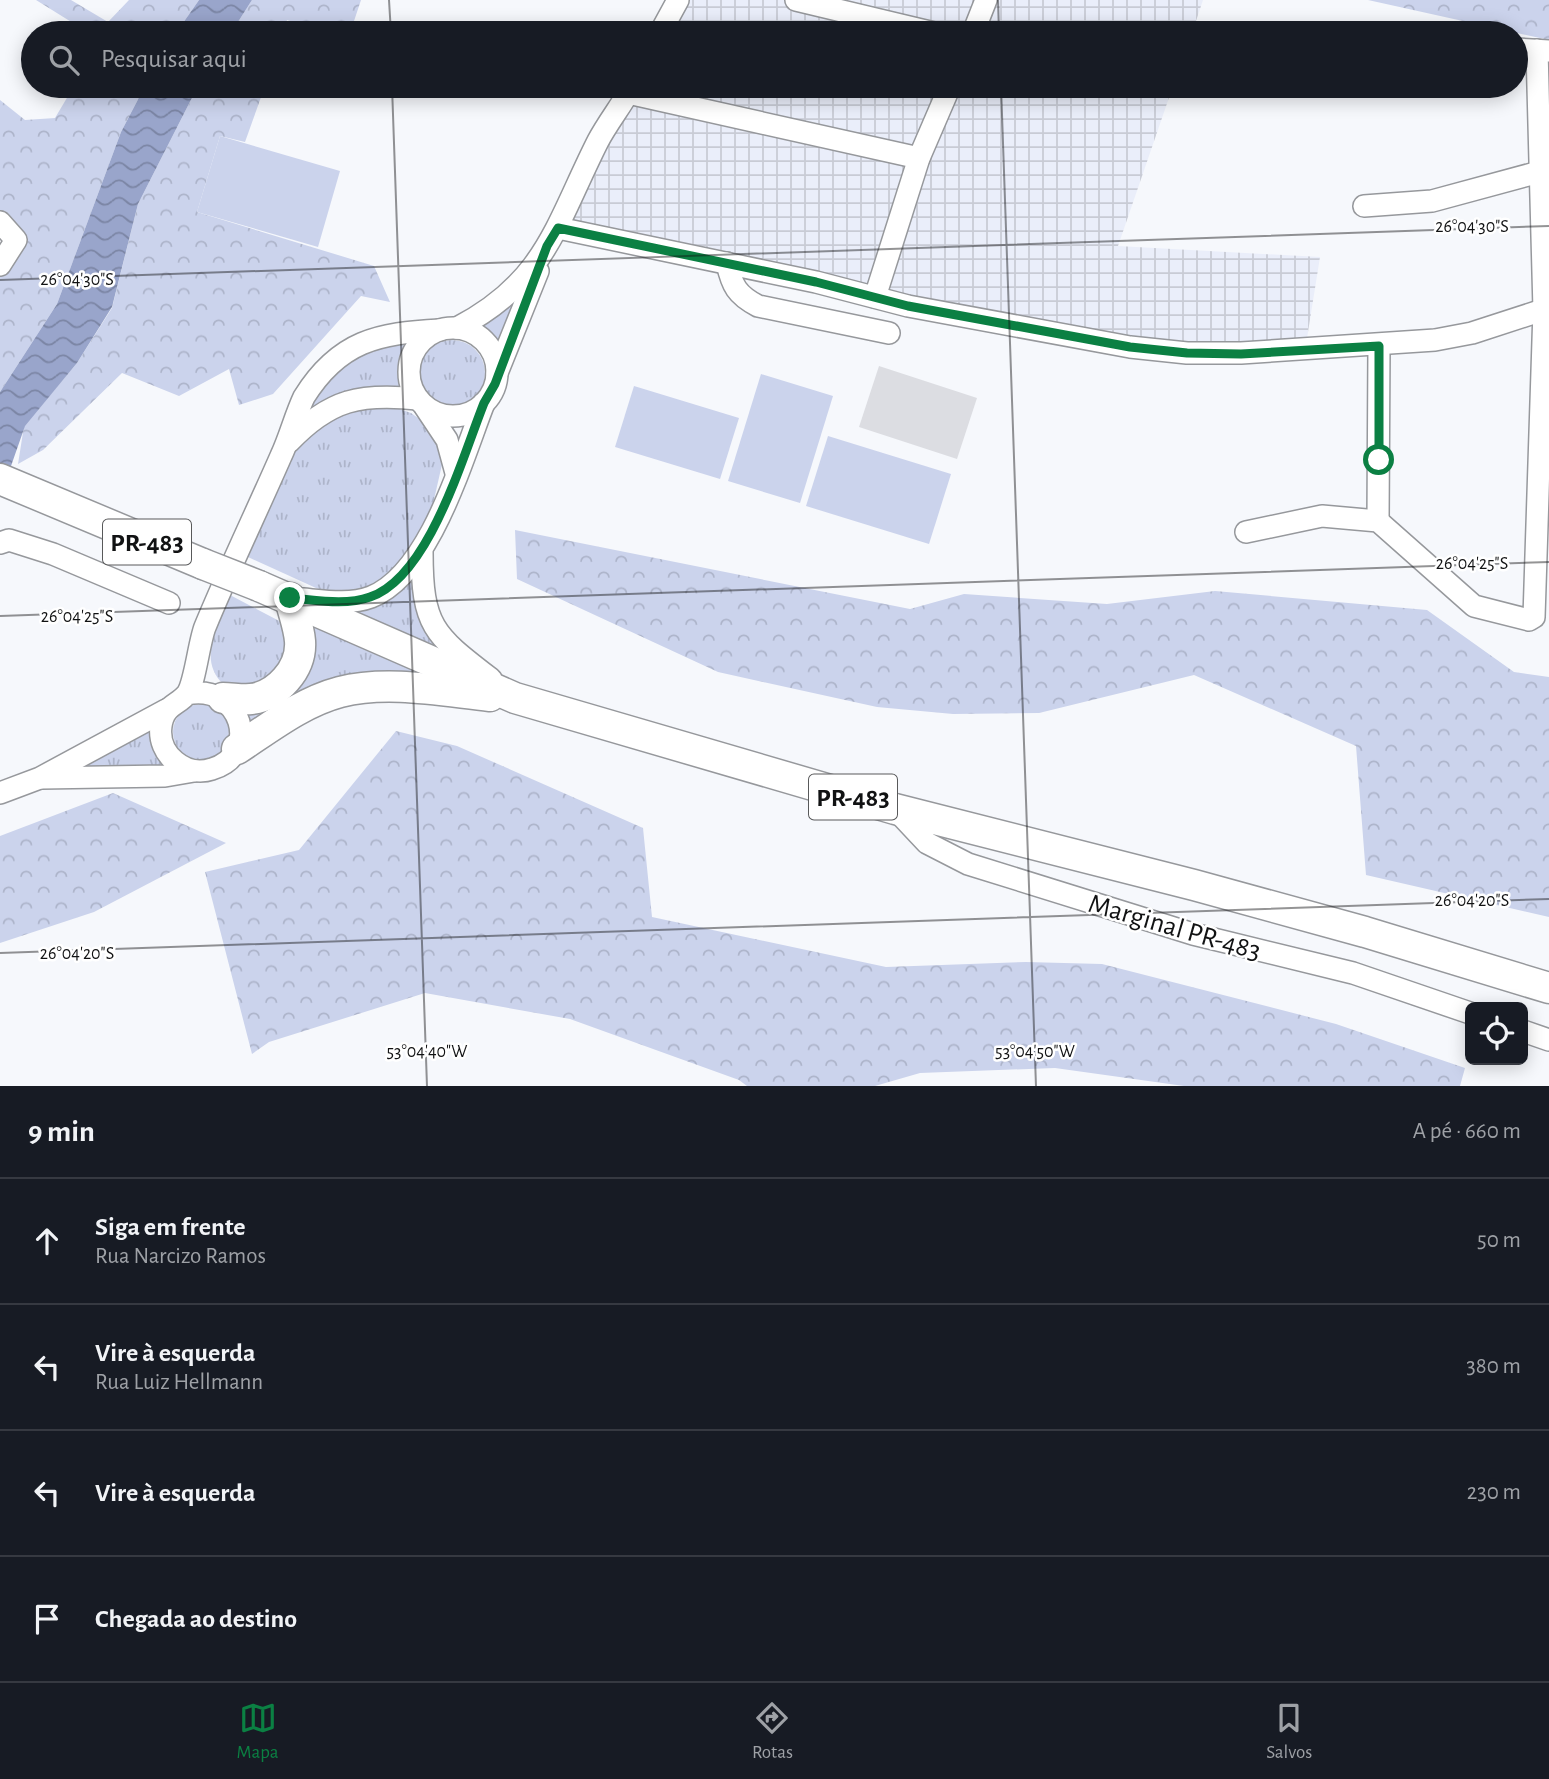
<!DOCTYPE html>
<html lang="pt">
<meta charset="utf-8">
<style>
:root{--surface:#171b24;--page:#242831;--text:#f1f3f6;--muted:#9ea1a6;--line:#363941;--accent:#0b8043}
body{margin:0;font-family:"Alegreya Sans",sans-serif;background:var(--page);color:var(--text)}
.controls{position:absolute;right:21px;bottom:21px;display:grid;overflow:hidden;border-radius:10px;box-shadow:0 4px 18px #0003}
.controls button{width:63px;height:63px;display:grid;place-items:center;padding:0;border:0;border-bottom:2px solid var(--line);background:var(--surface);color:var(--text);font:35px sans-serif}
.stop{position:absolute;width:21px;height:21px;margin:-16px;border:5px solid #0b8043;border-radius:50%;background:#fff}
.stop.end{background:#0b8043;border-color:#fff;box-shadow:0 2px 7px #0008}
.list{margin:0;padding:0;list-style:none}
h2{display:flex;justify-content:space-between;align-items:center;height:91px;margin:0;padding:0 28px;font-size:30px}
h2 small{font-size:23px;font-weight:400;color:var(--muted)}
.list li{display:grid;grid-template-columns:46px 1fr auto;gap:21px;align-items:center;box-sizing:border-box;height:126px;padding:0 28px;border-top:2px solid var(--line)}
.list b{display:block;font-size:26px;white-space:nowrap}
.list p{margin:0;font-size:23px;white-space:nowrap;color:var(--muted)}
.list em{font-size:23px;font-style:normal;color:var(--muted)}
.icon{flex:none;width:38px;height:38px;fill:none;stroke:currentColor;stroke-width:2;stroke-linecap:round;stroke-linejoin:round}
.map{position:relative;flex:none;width:1549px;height:1086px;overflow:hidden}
.search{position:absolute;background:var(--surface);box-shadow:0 4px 18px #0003;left:21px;right:21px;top:21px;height:77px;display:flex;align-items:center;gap:18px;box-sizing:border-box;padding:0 24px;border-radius:38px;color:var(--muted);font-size:26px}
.sheet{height:595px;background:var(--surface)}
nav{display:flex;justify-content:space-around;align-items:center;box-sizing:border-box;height:98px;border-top:2px solid var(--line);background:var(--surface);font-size:19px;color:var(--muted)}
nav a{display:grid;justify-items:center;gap:4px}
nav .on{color:var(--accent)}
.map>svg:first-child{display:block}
</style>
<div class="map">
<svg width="1549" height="1086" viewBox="0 0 1549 1086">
<defs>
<pattern id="industrial-grid" width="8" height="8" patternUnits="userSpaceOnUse" patternTransform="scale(1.75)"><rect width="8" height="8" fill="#eaeefa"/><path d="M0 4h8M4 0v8" fill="none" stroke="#c8cbd5"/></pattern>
<pattern id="grass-tufts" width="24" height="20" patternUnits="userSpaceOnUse" patternTransform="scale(1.75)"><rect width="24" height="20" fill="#cbd3ec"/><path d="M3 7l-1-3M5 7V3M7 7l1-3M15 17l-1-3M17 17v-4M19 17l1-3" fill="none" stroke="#adb4ca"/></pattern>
<pattern id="forest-crowns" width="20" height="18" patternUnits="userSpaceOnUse" patternTransform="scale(1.75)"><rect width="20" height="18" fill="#cbd3ec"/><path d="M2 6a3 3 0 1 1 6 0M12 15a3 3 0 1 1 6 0" fill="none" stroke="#adb4ca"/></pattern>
<pattern id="water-waves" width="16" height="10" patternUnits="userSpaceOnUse" patternTransform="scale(1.75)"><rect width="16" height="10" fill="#99a5cb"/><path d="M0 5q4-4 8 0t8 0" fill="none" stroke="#7b85a4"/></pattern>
</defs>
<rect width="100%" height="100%" fill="#f6f8fc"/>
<g fill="url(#industrial-grid)">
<polygon points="675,0 1203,0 1192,33 657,33"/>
<polygon points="628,86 1173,86 1118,246 1320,257 1304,357 1187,364 1139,359 818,293 562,233"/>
</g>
<g fill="url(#grass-tufts)">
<polygon points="526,286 499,353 488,338 473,328"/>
<circle cx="452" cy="373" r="33"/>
<path d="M414,341C400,357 398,375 409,394L293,427L306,399L360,349Z"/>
<polygon points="391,406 411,413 428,425 443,460 433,504 406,561 368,590 327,593 248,557 298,443 346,410"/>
<polygon points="418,563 449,657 343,612"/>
<path d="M230,595L287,625L292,648L262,687L224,685C196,659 219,624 230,595Z"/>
<polygon points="309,623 448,682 430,678 248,733 244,709 254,707"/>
<circle cx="201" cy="732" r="28"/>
<polygon points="156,723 166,766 72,766"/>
</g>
<g fill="url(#forest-crowns)">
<polygon points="36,0 71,0 108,22 129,0 199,0 176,33 89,33"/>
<polygon points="252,0 361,0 350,33 329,33 287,20 283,33 231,33"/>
<polygon points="1368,0 1549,0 1549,40"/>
<polygon points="74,86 145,86 121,132 57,304 0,392 0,272 23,240 0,218 0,100 25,120 55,118"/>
<polygon points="198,86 265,86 245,142 220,136 197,212 374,266 390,302 361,296 273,394 239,405 229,369 179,396 122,373 43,450 18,464 24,426 77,363 112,308 138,204"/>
<polygon points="515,530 910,609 964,594 1107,604 1215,591 1427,610 1514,672 1549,677 1549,917 1366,875 1356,746 1194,675 1039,713 953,714 877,707 718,672 517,579"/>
<polygon points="396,731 457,746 643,828 652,917 886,967 1026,962 1102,964 1336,1024 1465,1068 1460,1086 1184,1086 1055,1068 920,1073 875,1086 747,1086 739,1080 570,1019 425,993 269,1042 252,1054 205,872 299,850"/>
<polygon points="113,793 226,843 94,912 0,943 0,836"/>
</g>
<g fill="#cbd3ec">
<polygon points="220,136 340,171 318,247 197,212"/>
<polygon points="761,374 833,396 800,503 728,481"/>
<polygon points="634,386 739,418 720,479 615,447"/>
<polygon points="828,436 951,474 929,544 806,506"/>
</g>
<g fill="url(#water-waves)">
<polygon points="199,0 252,0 231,33 176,33"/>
<polygon points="145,86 198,86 138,204 112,307 77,363 25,426 11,466 0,480 0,392 57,304 121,132"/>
</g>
<polygon fill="#dcdde2" points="879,366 977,398 957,459 859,427"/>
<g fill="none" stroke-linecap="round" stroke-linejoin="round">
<defs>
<g id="minor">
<polyline points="796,0 934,33"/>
<polyline points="660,33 678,0"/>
<polyline points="973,33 986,0"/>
<polyline points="1516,49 1549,51"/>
<polyline points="628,93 919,158"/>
<polyline points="1364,206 1432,201 1539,172"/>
<polyline points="0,222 16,240 0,265"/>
<polyline points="558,228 816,282 908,306 1130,347 1187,353 1241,353 1435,340 1472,333 1549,308"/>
<path d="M727,263C732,286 737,295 758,306L889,333"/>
<polyline points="875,297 919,158 950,86"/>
<path d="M457,328C546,282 556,224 598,141C608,122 622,105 632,86"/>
<circle cx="453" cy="372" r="44"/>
<polyline points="497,373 538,271"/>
<polyline points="425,407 447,440 456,473"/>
<path d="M289,442C330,399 361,393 418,399"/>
<polyline points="1378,521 1379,346"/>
<polyline points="1246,532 1322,516 1378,521 1474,606 1529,620 1534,617 1544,310 1537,50"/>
<polyline points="0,543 9,540 53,554 169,603"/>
<path d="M422,552C422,627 434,635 491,679"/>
<path d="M303,599C325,601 350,605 371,597C430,574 462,459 484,403"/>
<path d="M187,694C242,683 262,754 212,769C185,778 157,754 161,726C164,705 177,706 187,694C195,683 199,642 205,627C229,569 256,513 281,456C290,437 295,416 304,397C339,341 378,333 440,330"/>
<polyline points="42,778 165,776 194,771"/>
<polyline points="0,793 40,778 166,710"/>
<polyline points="896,810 927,843 968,864 1193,934 1353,973 1470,1013"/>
<polyline points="1523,1031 1549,1040"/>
</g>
<g id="highway">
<polyline points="0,479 203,564"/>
<polyline points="259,586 515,698 895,809 1194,885 1365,932 1549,988"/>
<path d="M223,698C232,698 242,700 251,699C277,696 302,669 300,641C299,627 293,612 290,598"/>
<path d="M237,749C269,728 302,702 340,692C388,680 442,691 490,696"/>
</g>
</defs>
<use href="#minor" stroke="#96989c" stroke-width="24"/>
<use href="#highway" stroke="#96989c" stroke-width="33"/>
<use href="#minor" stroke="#fff" stroke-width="21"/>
<use href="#highway" stroke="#fff" stroke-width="30"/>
<defs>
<polyline id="highway-bridge" points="203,564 259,586"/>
</defs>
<use href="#highway-bridge" stroke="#96989c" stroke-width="33" stroke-linecap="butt"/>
<use href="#highway-bridge" stroke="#fff" stroke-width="30"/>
</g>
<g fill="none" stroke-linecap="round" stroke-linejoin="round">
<path stroke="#0b8043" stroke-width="9" d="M290,598C316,600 345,606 370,597C429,577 462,458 484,403L495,384L547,246L558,228L816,282L908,306L1130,347L1187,353L1241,354L1379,346V460"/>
</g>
<path fill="none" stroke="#111213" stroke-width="2" stroke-opacity="0.45" d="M389,0L391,33M998,0L999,33M392,86L427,1086M1001,86L1036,1086M0,280L1549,226M0,616L1549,562M0,953L1549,899"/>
<g text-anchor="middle" stroke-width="5" stroke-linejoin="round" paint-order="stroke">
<g fill="#fff" stroke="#58595a" stroke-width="2">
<rect x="103" y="519.5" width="88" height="45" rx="5"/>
<rect x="809" y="774.5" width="88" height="45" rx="5"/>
</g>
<g font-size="26" font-weight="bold" fill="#111213">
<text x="147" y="551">PR-483</text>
<text x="853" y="806">PR-483</text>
</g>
<g font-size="28" fill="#111213" stroke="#fff">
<text transform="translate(1175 926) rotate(16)" y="10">Marginal PR-483</text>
</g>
</g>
<g font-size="18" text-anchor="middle" fill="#111213" stroke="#fff" stroke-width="5" stroke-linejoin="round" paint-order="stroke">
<text x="1472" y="232">26°04'30"S</text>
<text x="77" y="285">26°04'30"S</text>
<text x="1472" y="569">26°04'25"S</text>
<text x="77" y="622">26°04'25"S</text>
<text x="1472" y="906">26°04'20"S</text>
<text x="77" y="959">26°04'20"S</text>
<text x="427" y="1057">53°04'40"W</text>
<text x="1035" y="1057">53°04'50"W</text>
</g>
</svg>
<div class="controls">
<button><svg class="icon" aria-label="locate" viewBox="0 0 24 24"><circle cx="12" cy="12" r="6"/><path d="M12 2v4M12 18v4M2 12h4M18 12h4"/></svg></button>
</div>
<div class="stop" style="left:1379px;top:460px"></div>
<div class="stop end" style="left:290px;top:598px"></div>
<div class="search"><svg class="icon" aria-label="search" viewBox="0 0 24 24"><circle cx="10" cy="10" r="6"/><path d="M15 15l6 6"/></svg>Pesquisar aqui</div>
</div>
<section class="sheet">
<h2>9 min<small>A pé · 660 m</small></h2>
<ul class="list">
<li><svg class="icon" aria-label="ahead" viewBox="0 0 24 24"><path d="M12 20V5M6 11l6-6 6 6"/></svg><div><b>Siga em frente</b><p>Rua Narcizo Ramos</p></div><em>50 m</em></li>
<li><svg class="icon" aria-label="left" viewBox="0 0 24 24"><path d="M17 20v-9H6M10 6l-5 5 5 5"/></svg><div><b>Vire à esquerda</b><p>Rua Luiz Hellmann</p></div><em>380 m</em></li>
<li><svg class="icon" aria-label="left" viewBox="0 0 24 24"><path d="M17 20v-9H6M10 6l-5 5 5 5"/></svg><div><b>Vire à esquerda</b></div><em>230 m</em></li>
<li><svg class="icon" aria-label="arrive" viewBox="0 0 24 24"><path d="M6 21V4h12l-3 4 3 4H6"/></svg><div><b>Chegada ao destino</b></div></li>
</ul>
</section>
<nav>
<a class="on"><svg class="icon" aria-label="map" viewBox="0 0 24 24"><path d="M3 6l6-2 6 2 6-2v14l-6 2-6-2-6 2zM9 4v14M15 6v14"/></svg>Mapa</a>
<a><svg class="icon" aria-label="directions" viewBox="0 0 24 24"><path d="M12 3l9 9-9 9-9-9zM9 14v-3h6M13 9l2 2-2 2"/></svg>Rotas</a>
<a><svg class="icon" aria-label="saved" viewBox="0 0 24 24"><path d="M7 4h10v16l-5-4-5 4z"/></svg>Salvos</a>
</nav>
